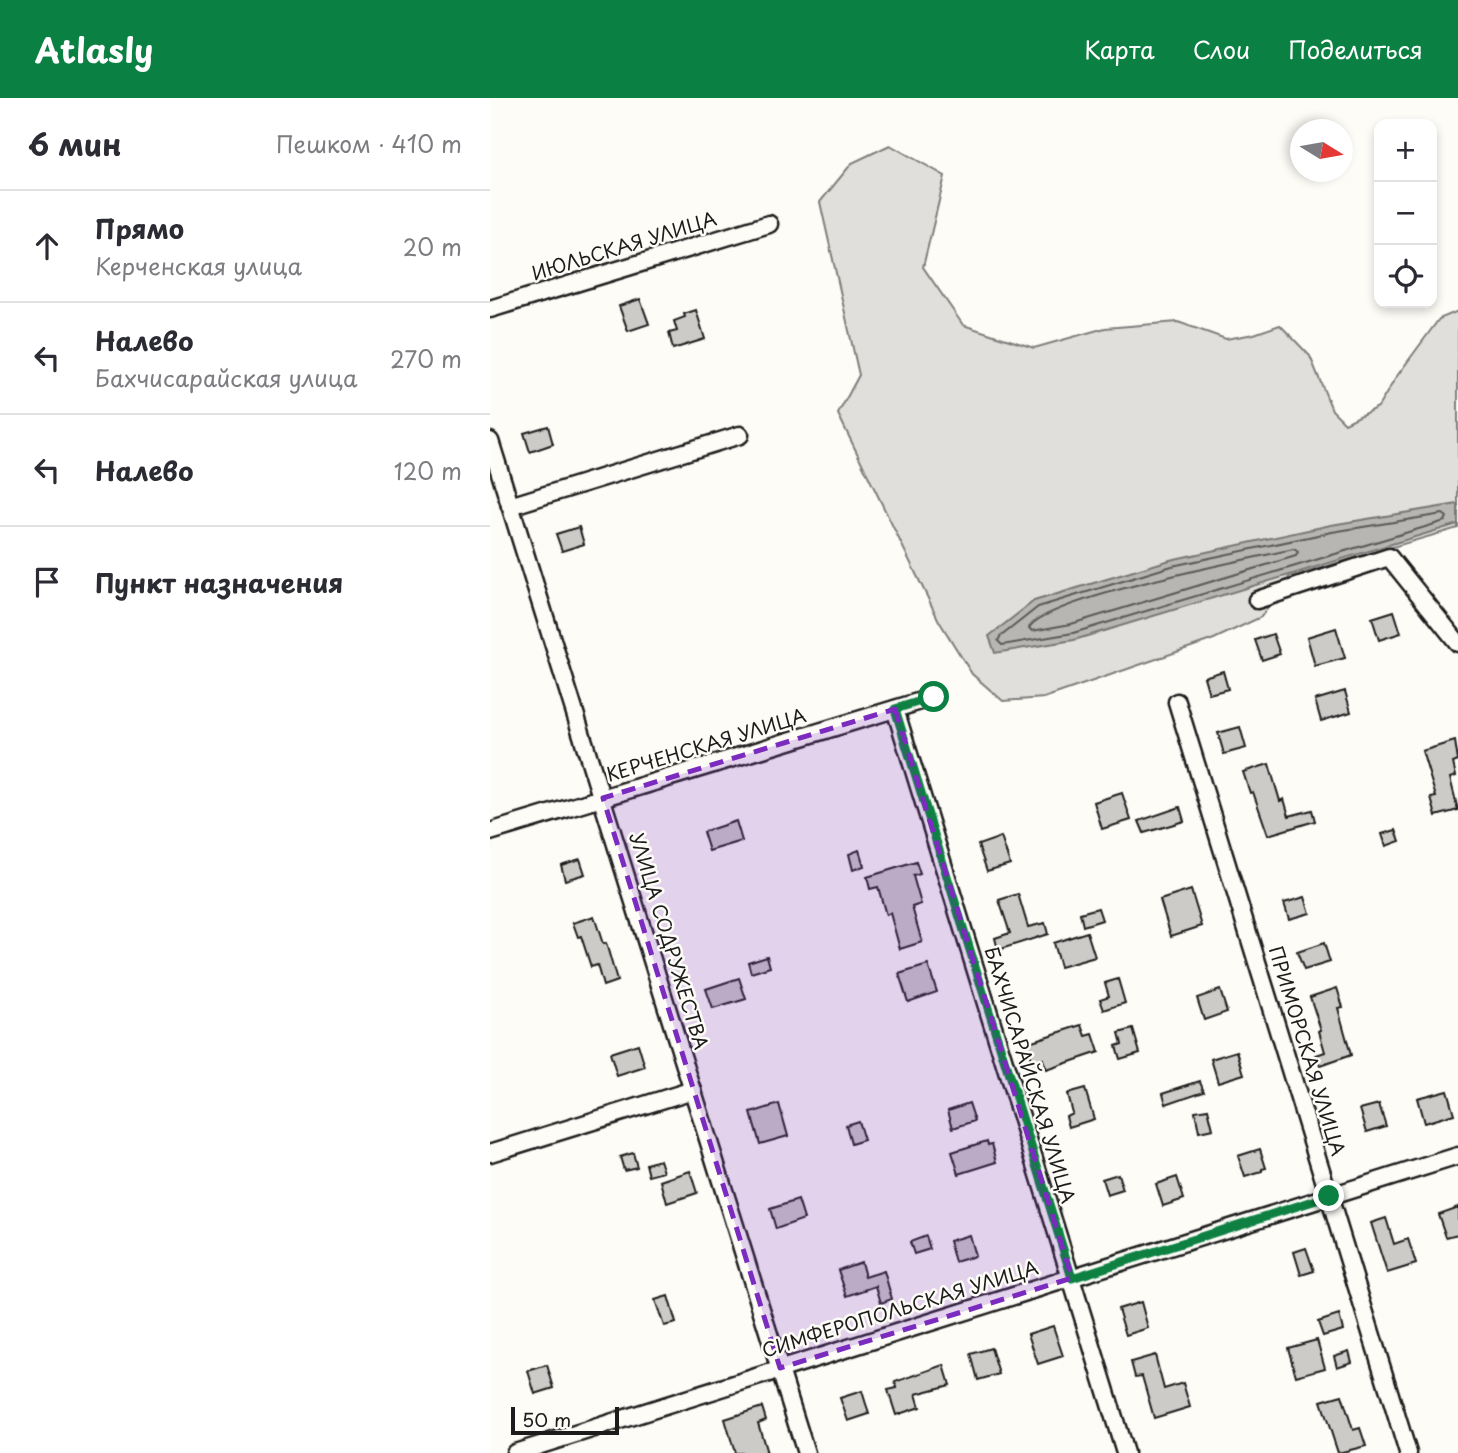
<!DOCTYPE html>
<html lang="ru">
<meta charset="utf-8">
<style>
:root{--surface:#fff;--page:#f2f2f3;--text:#2b2b33;--muted:#7c7c81;--line:#e1e1e2;--accent:#0b8043}
body{margin:0;font-family:"Playpen Sans",sans-serif;background:var(--page);color:var(--text)}
.controls{position:absolute;right:21px;top:21px;display:grid;overflow:hidden;border-radius:14px;box-shadow:0 4px 10px #0003}
.controls button{width:63px;height:63px;display:grid;place-items:center;padding:0;border:0;border-bottom:2px solid var(--line);background:var(--surface);color:var(--text);font:35px sans-serif}
.compass{position:absolute;left:800px;top:21px;width:63px;height:63px;border-radius:50%;background:var(--surface);box-shadow:0 4px 10px #0003;rotate:101deg}
.scale{position:absolute;left:21px;bottom:18px;width:108px;box-sizing:border-box;padding-left:7px;border:4px solid #1c1c1c;border-top:0;font-size:19px;line-height:24px;white-space:nowrap;color:#1c1c1c;-webkit-text-stroke:5px #fdfcf7;paint-order:stroke}
.stop{position:absolute;width:21px;height:21px;margin:-16px;border:5px solid #0b8043;border-radius:50%;background:#fff}
.stop.end{background:#0b8043;border-color:#fff;box-shadow:0 2px 7px #0008}
.list{margin:0;padding:0;list-style:none}
h2{display:flex;justify-content:space-between;align-items:center;height:91px;margin:0;padding:0 28px;font-size:30px}
h2 small{font-size:23px;font-weight:400;color:var(--muted)}
.list li{display:grid;grid-template-columns:46px 1fr auto;gap:21px;align-items:center;box-sizing:border-box;height:112px;padding:0 28px;border-top:2px solid var(--line)}
.list b{display:block;font-size:26px;white-space:nowrap}
.list p{margin:0;font-size:23px;white-space:nowrap;color:var(--muted)}
.list em{font-size:23px;font-style:normal;color:var(--muted)}
.icon{flex:none;width:38px;height:38px;fill:none;stroke:currentColor;stroke-width:2;stroke-linecap:round;stroke-linejoin:round}
.map{position:relative;flex:none;width:968px;height:1355px;overflow:hidden}
header{display:flex;align-items:center;gap:42px;box-sizing:border-box;height:98px;padding:0 35px;background:var(--accent);color:#fff}
header strong{font-size:33px}
nav{display:flex;gap:38px;margin-inline-start:auto;font-size:24px}
main{display:flex}
aside{flex:1;background:var(--surface)}
.map>svg:first-child{display:block}
</style>
<header>
<strong>Atlasly</strong>
<nav><a>Карта</a><a>Слои</a><a>Поделиться</a></nav>
</header>
<main>
<aside>
<h2>6 мин<small>Пешком · 410 m</small></h2>
<ul class="list">
<li><svg class="icon" aria-label="ahead" viewBox="0 0 24 24"><path d="M12 20V5M6 11l6-6 6 6"/></svg><div><b>Прямо</b><p>Керченская улица</p></div><em>20 m</em></li>
<li><svg class="icon" aria-label="left" viewBox="0 0 24 24"><path d="M17 20v-9H6M10 6l-5 5 5 5"/></svg><div><b>Налево</b><p>Бахчисарайская улица</p></div><em>270 m</em></li>
<li><svg class="icon" aria-label="left" viewBox="0 0 24 24"><path d="M17 20v-9H6M10 6l-5 5 5 5"/></svg><div><b>Налево</b></div><em>120 m</em></li>
<li><svg class="icon" aria-label="arrive" viewBox="0 0 24 24"><path d="M6 21V4h12l-3 4 3 4H6"/></svg><div><b>Пункт назначения</b></div></li>
</ul>
</aside>
<div class="map">
<svg width="968" height="1355" viewBox="0 0 968 1355">
<rect width="100%" height="100%" fill="#fdfcf7"/>
<filter id="ink" filterUnits="userSpaceOnUse"><feTurbulence type="fractalNoise" baseFrequency=".0143" numOctaves="2"/><feDisplacementMap in="SourceGraphic" scale="14" xChannelSelector="R" yChannelSelector="G"/><feConvolveMatrix kernelMatrix="1 2 1 2 8 2 1 2 1" color-interpolation-filters="sRGB"/></filter>
<g filter="url(#ink)">
<polygon fill="#e0dfdb" stroke="#7e7e7c" stroke-width="2" points="400,47 455,78 433,169 473,227 544,250 615,230 688,224 736,241 764,236 790,227 820,258 842,312 855,325 888,309 907,278 949,221 968,213 968,430 799,479 771,519 724,541 554,600 513,603 482,576 449,523 348,316 369,277 330,104 362,65"/>
<polygon fill="#b7b6b2" stroke="#797876" stroke-width="2" points="968,406 968,426 584,542 505,555 499,538 544,503 680,462 841,427"/>
<g fill="none" stroke-linecap="round" stroke-linejoin="round">
<g stroke="#5a5a58" stroke-width="2">
<polygon points="953,416 957,419 955,423 583,535 512,547 508,543 510,539 548,509 682,468 842,434"/>
<path d="M804,451L808,454L806,458L581,526L542,533L539,530C553,501 763,460 804,451Z"/>
</g>
</g>
<g fill="#cccbc8" stroke="#1c1c1c" stroke-width="2">
<polygon points="150,201 159,226 138,233 129,208"/>
<polygon points="206,212 215,241 183,251 179,235 187,233 184,223 195,219 194,216"/>
<polygon points="58,328 63,346 40,354 34,335"/>
<polygon points="89,429 94,446 72,453 66,436"/>
<polygon points="904,513 911,535 889,542 882,520"/>
<polygon points="846,530 855,560 825,568 817,539"/>
<polygon points="783,536 790,556 772,562 765,542"/>
<polygon points="733,573 738,591 719,596 714,579"/>
<polygon points="855,593 861,614 831,623 825,602"/>
<polygon points="750,629 756,650 734,656 728,635"/>
<polygon points="965,643 968,663 963,665 966,678 960,680 968,712 946,718 941,700 946,699 932,653"/>
<polygon points="779,666 790,703 794,701 799,718 822,712 825,723 778,737 763,694 760,695 753,674"/>
<polygon points="632,695 641,722 612,731 604,704"/>
<polygon points="690,709 694,723 654,735 649,723"/>
<polygon points="246,723 252,743 219,753 213,734"/>
<polygon points="906,732 910,743 896,748 892,736"/>
<polygon points="511,739 520,766 497,773 488,747"/>
<polygon points="369,752 374,768 363,772 359,756"/>
<polygon points="90,761 95,776 75,782 71,767"/>
<polygon points="426,764 430,776 423,778 431,806 422,809 432,844 410,851 400,815 396,817 388,789 380,791 377,779"/>
<polygon points="701,792 712,828 681,838 670,802"/>
<polygon points="528,796 538,829 555,825 558,836 508,852 505,840 520,835 509,802"/>
<polygon points="815,799 820,815 799,821 794,805"/>
<polygon points="608,810 612,822 593,828 590,815"/>
<polygon points="104,818 113,846 116,845 127,883 113,888 107,867 101,869 91,838 88,839 83,825"/>
<polygon points="597,834 605,859 570,869 563,845"/>
<polygon points="834,845 840,864 814,872 807,854"/>
<polygon points="277,858 280,869 261,875 258,864"/>
<polygon points="438,867 447,894 418,904 409,876"/>
<polygon points="249,880 256,901 223,911 216,891"/>
<polygon points="628,881 635,905 614,912 610,901 619,898 615,885"/>
<polygon points="847,890 853,909 848,910 861,957 830,968 826,957 835,954 829,933 831,932 820,899"/>
<polygon points="730,892 737,914 714,922 707,900"/>
<polygon points="592,927 596,938 603,936 609,954 556,972 553,961 542,965 536,945"/>
<polygon points="643,931 650,955 630,961 626,948 632,946 629,935"/>
<polygon points="148,946 155,969 127,978 120,955"/>
<polygon points="747,953 754,976 728,984 721,961"/>
<polygon points="710,983 714,993 676,1006 673,995"/>
<polygon points="595,991 604,1021 579,1029 576,1018 582,1015 577,996"/>
<polygon points="957,992 964,1016 934,1025 927,1000"/>
<polygon points="479,1005 485,1023 463,1030 458,1012"/>
<polygon points="289,1006 298,1038 270,1046 261,1015"/>
<polygon points="889,1006 896,1028 877,1034 870,1011"/>
<polygon points="718,1011 723,1031 709,1034 705,1013"/>
<polygon points="368,1023 374,1042 361,1046 356,1027"/>
<polygon points="497,1043 498,1047 502,1046 507,1064 469,1076 462,1054"/>
<polygon points="770,1051 776,1070 772,1071 772,1074 755,1079 748,1058"/>
<polygon points="143,1055 147,1069 134,1072 130,1059"/>
<polygon points="170,1062 174,1074 159,1078 156,1066"/>
<polygon points="200,1073 207,1095 177,1105 171,1083"/>
<polygon points="628,1076 633,1092 617,1097 612,1081"/>
<polygon points="687,1079 694,1101 673,1108 666,1086"/>
<polygon points="308,1102 314,1121 286,1131 280,1111"/>
<polygon points="968,1109 968,1136 956,1139 948,1116"/>
<polygon points="896,1120 904,1146 918,1141 926,1166 897,1175 881,1125"/>
<polygon points="479,1137 485,1158 465,1164 459,1143"/>
<polygon points="436,1138 440,1151 424,1156 420,1144"/>
<polygon points="816,1150 824,1173 811,1177 804,1154"/>
<polygon points="371,1164 375,1179 394,1173 402,1201 391,1205 386,1188 357,1198 348,1172"/>
<polygon points="178,1198 186,1225 174,1228 165,1202"/>
<polygon points="651,1204 658,1230 636,1237 628,1211"/>
<polygon points="849,1217 853,1232 833,1238 828,1224"/>
<polygon points="563,1228 573,1258 548,1266 538,1236"/>
<polygon points="827,1242 835,1270 806,1278 798,1250"/>
<polygon points="501,1250 509,1276 488,1282 481,1256"/>
<polygon points="859,1253 862,1264 847,1269 844,1258"/>
<polygon points="665,1257 674,1291 693,1285 700,1309 664,1320 652,1278 645,1279 641,1264"/>
<polygon points="57,1267 64,1290 45,1296 38,1273"/>
<polygon points="454,1267 460,1287 426,1296 430,1309 406,1317 398,1292 407,1290 405,1284"/>
<polygon points="372,1293 379,1316 358,1323 350,1300"/>
<polygon points="852,1297 863,1332 870,1330 876,1348 848,1355 831,1303"/>
<polygon points="272,1309 276,1322 268,1325 277,1355 245,1355 235,1321"/>
</g>
<g fill="none" stroke-linecap="round" stroke-linejoin="round">
<defs>
<g id="minor">
<polyline points="0,211 279,126"/>
<polyline points="0,343 316,1355"/>
<polyline points="20,408 250,337"/>
<polyline points="767,502 899,459 968,545"/>
<polyline points="687,604 918,1355"/>
<polyline points="405,611 635,1355"/>
<polyline points="0,734 444,599"/>
<polyline points="0,1055 203,992"/>
<polyline points="25,1355 968,1058"/>
</g>
</defs>
<use href="#minor" stroke="#1c1c1c" stroke-width="21"/>
<use href="#minor" stroke="#fdfcf7" stroke-width="16"/>
</g>
</g>
<g fill="none" stroke-linecap="round" stroke-linejoin="round" filter="url(#ink)">
<polyline stroke="#0b8043" stroke-width="9" points="444,599 405,611 582,1180 839,1098"/>
</g>
<path fill="#7b2cbf" fill-opacity="0.2" stroke="#7b2cbf" stroke-width="5" stroke-dasharray="14 9" stroke-linejoin="round" d="M405,611L582,1180L290,1270L113,700Z"/>
<g text-anchor="middle" stroke-width="5" stroke-linejoin="round" paint-order="stroke">
<g font-size="19" fill="#1c1c1c" stroke="#fdfcf7">
<text transform="translate(134 148) rotate(-17)" y="7">ИЮЛЬСКАЯ УЛИЦА</text>
<text transform="translate(216 647) rotate(-17)" y="7">КЕРЧЕНСКАЯ УЛИЦА</text>
<text transform="translate(179 843) rotate(73)" y="7">УЛИЦА СОДРУЖЕСТВА</text>
<text transform="translate(817 953) rotate(73)" y="7">ПРИМОРСКАЯ УЛИЦА</text>
<text transform="translate(540 977) rotate(73)" y="7">БАХЧИСАРАЙСКАЯ УЛИЦА</text>
<text transform="translate(410 1211) rotate(-17)" y="7">СИМФЕРОПОЛЬСКАЯ УЛИЦА</text>
</g>
</g>
</svg>
<div class="controls">
<button>+</button>
<button>−</button>
<button><svg class="icon" aria-label="locate" viewBox="0 0 24 24"><circle cx="12" cy="12" r="6"/><path d="M12 2v4M12 18v4M2 12h4M18 12h4"/></svg></button>
</div>
<svg class="compass" viewBox="-18 -18 36 36"><path d="M0-13l5 13h-10z" fill="#e53935"/><path d="M0 13l5-13h-10z" fill="#7c7c81"/></svg>
<div class="scale">50 m</div>
<div class="stop" style="left:444px;top:599px"></div>
<div class="stop end" style="left:839px;top:1098px"></div>
</div>
</main>
